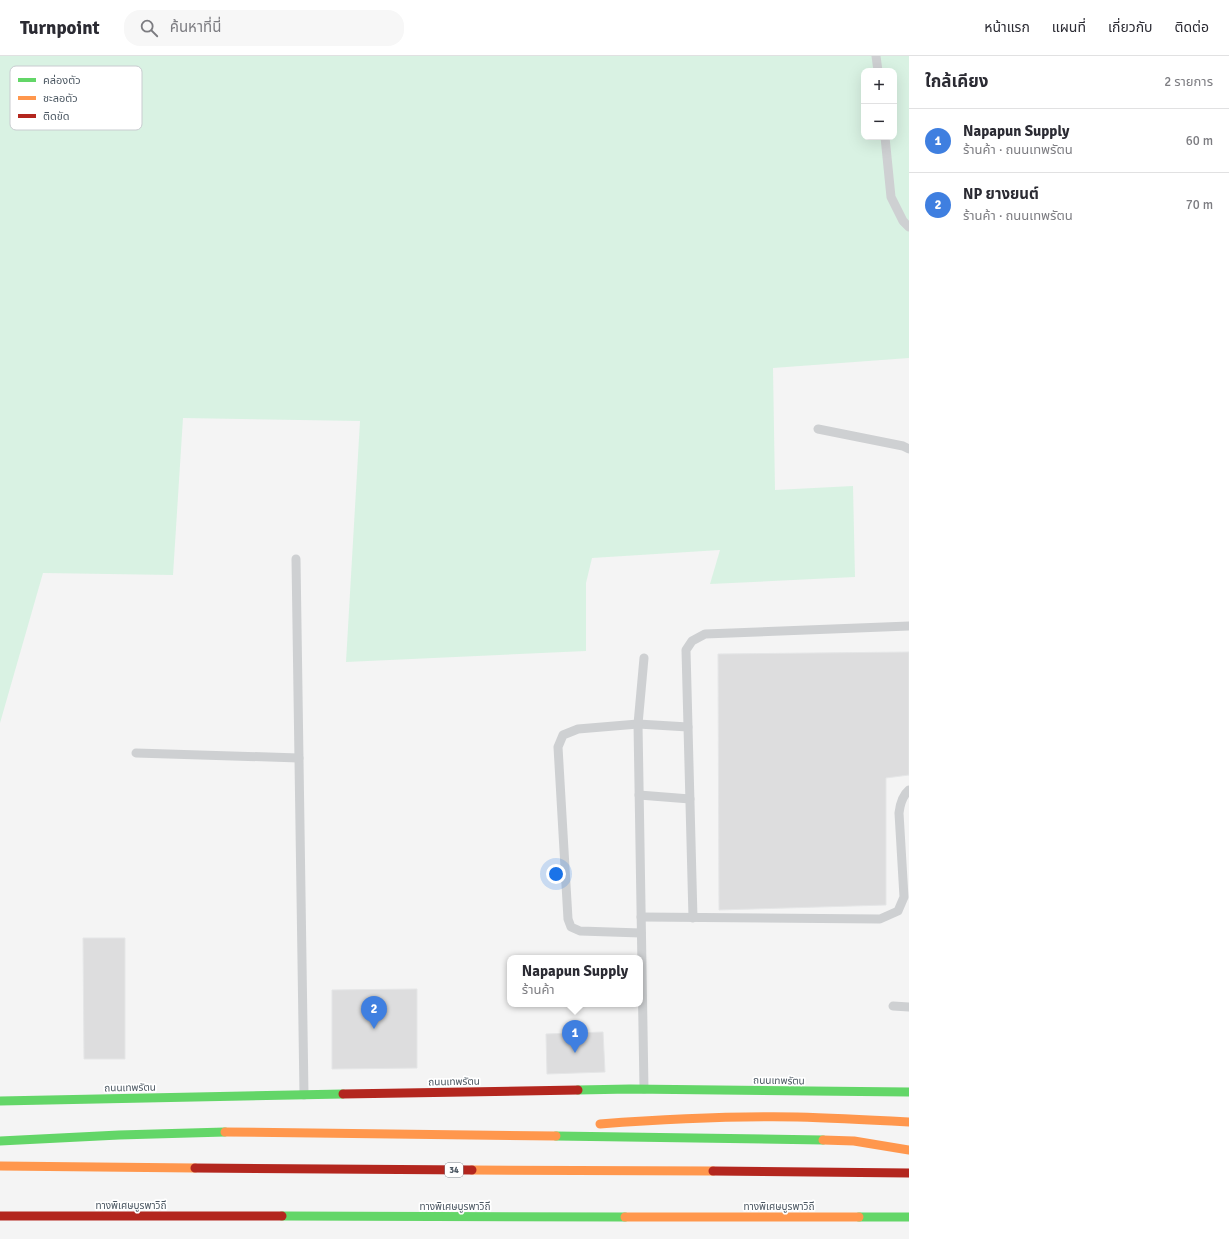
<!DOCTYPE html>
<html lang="th">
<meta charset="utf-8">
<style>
:root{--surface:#fff;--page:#f7f7f7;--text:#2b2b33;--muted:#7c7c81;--line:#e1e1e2;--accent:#868d94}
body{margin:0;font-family:Signika,"Noto Sans Thai",sans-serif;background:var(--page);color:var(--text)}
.controls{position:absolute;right:12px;top:12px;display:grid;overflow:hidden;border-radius:8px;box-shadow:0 4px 16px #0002}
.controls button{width:36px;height:36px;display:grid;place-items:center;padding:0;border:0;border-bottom:1px solid var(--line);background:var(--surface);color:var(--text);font:20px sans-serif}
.you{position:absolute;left:556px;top:818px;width:14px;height:14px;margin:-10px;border:3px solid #fff;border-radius:50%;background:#1a73e8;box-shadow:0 0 0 6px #1a73e833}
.badge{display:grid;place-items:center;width:26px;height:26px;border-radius:50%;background:var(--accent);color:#fff;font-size:13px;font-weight:700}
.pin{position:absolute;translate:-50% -33px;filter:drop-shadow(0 1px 2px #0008)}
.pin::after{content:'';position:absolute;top:21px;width:14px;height:12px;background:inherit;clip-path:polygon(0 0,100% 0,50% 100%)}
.popup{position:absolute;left:507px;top:899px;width:136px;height:52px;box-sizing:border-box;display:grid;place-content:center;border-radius:8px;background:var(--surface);filter:drop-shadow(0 1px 3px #0005);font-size:13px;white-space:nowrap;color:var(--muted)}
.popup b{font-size:15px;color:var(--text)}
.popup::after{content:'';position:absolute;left:50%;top:100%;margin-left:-8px;border:8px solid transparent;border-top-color:var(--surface)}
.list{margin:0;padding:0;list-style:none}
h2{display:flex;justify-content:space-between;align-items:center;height:52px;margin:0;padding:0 16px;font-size:17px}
h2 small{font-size:13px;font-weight:400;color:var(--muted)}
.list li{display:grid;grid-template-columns:26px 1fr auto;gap:12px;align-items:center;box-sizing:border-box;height:64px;padding:0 16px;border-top:1px solid var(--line)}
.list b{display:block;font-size:15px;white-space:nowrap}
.list p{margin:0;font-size:13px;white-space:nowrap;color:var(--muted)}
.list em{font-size:13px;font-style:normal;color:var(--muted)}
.icon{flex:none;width:22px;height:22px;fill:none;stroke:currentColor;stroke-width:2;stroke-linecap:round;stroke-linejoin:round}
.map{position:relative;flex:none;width:909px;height:1183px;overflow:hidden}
header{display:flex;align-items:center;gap:24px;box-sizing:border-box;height:56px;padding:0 20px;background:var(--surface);border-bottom:1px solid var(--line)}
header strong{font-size:19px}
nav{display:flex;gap:22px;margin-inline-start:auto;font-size:14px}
.search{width:280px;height:36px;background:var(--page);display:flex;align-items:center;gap:10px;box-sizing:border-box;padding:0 14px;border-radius:16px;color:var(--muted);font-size:15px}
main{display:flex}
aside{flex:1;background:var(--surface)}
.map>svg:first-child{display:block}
</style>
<header>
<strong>Turnpoint</strong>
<div class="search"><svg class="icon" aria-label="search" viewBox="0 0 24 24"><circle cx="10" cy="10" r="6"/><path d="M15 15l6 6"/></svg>ค้นหาที่นี่</div>
<nav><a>หน้าแรก</a><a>แผนที่</a><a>เกี่ยวกับ</a><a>ติดต่อ</a></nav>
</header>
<main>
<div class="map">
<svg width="909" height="1183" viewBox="0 0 909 1183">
<rect width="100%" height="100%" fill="#f4f4f4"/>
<path fill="#d9f2e3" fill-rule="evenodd" d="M0,0H909V302L773,312L775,434L853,430L855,521L710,528L720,494L592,502L586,527V595L346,606L360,365L183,362L173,519L43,517L0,667ZM864,15H894V81H864Z"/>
<g fill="#ddddde" stroke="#e5e6e7">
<polygon points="909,596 909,719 886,722 886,849 719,854 718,598"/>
<polygon points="83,882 125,882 125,1003 84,1003"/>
<polygon points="417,933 417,1012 332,1013 332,934"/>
<polygon points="603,976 605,1016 547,1018 546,978"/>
</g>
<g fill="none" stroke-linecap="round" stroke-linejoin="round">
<g stroke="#ced0d2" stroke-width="9">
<polyline points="876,0 878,15"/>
<polyline points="885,81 891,141 903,165 909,171"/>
<polyline points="818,373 903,390 909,393"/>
<polyline points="296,503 304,1039"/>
<polyline points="136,697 299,702"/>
<polyline points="639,739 690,743"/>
<path d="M641,861L880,863L898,855L904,841L899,757C900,748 902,740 909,734"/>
<polyline points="693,862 686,594 692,585 705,578 909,570"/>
<polyline points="641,877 580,875 571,871 568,863 558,691 563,679 578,673 638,668 688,671"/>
<polyline points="893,950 909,951"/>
<polyline points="644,1033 638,668 644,602"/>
</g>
<g stroke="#63d668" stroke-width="9">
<polyline points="578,1034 630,1033 909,1036"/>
<polyline points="0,1045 343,1038"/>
<polyline points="556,1080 823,1084"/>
<polyline points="0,1085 119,1079 225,1076"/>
<polyline points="282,1160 625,1161"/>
<polyline points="859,1161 909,1161"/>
</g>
<g stroke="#ff974d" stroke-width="9">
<path d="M600,1068C666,1063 731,1060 797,1061C834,1062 872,1064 909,1066"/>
<polyline points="225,1076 556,1080"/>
<polyline points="823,1084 854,1085 909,1094"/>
<polyline points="0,1110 195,1112"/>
<polyline points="472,1114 713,1115"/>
<polyline points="625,1161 859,1161"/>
</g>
<g stroke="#b3261e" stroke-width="9">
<polyline points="343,1038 578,1034"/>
<polyline points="195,1112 472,1114"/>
<polyline points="713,1115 909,1117"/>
<polyline points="0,1160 282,1160"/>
</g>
</g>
<g text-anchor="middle" stroke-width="3.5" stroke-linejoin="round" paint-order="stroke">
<rect fill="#fff" stroke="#808990" stroke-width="1" x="445" y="1107" width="18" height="14" rx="3"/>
<g font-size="9" font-weight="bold" fill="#4a5661">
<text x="454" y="1117">34</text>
</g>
<g font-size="10" fill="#4a5661" stroke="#fff">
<text transform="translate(779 1024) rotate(1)" y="4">ถนนเทพรัตน</text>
<text transform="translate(454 1025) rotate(-1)" y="4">ถนนเทพรัตน</text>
<text transform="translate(130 1031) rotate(-1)" y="4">ถนนเทพรัตน</text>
<text x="131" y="1153">ทางพิเศษบูรพาวิถี</text>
<text x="455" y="1154">ทางพิเศษบูรพาวิถี</text>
<text x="779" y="1154">ทางพิเศษบูรพาวิถี</text>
</g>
</g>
<rect x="10" y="10" width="132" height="64" rx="6" fill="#fff" stroke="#c9ccd0" stroke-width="1"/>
<rect x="18" y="22" width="18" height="4" fill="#63d668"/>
<rect x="18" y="40" width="18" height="4" fill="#ff974d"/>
<rect x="18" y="58" width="18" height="4" fill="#b3261e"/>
<g font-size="11" fill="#4a5661">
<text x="43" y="28">คล่องตัว</text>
<text x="43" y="46">ชะลอตัว</text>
<text x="43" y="64">ติดขัด</text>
</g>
</svg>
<div class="controls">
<button>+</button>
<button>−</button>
</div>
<div class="you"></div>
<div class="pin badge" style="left:575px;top:997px;background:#3f7fe0">1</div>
<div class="popup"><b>Napapun Supply</b>ร้านค้า</div>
<div class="pin badge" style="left:374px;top:973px;background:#3f7fe0">2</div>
</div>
<aside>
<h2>ใกล้เคียง<small>2 รายการ</small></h2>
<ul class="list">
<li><span class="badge" style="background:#3f7fe0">1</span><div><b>Napapun Supply</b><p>ร้านค้า · ถนนเทพรัตน</p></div><em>60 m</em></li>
<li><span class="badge" style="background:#3f7fe0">2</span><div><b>NP ยางยนต์</b><p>ร้านค้า · ถนนเทพรัตน</p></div><em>70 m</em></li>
</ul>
</aside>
</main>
